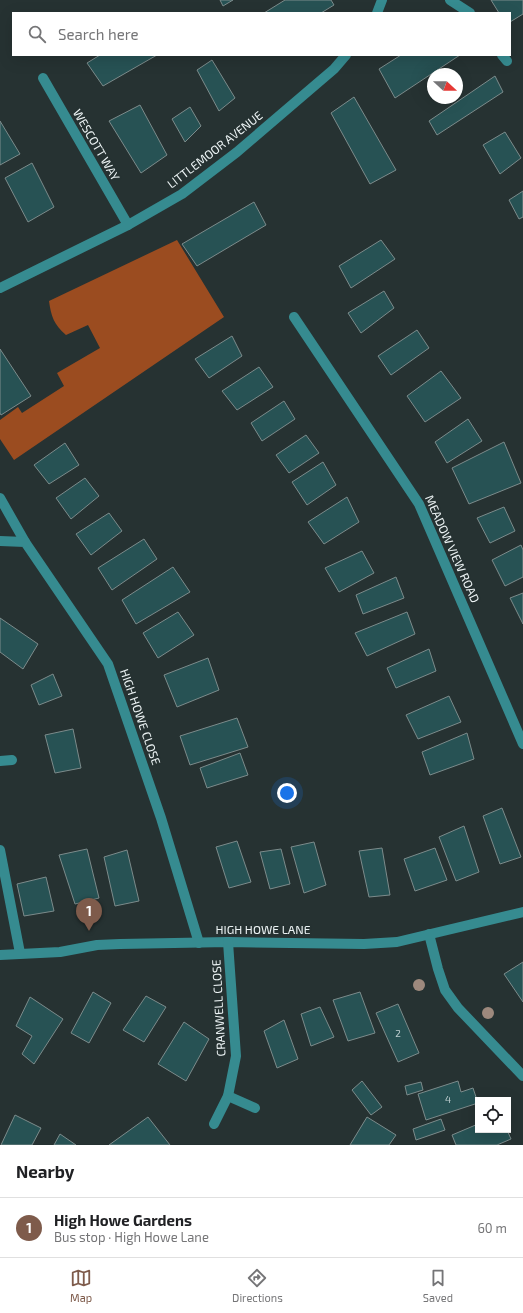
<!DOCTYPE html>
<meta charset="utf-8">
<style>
:root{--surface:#fff;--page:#f2f2f2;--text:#202124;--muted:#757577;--line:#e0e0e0;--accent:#7e5b4b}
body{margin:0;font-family:"Exo 2",sans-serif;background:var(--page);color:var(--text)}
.controls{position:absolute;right:12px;bottom:12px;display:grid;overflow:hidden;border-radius:0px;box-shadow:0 4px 16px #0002}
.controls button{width:36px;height:36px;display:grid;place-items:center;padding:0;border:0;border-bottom:1px solid var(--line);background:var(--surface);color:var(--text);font:20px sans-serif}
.compass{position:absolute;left:427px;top:68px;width:36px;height:36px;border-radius:50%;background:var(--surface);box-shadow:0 4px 16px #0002;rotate:111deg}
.you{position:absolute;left:287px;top:793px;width:14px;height:14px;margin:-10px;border:3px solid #fff;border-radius:50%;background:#1a73e8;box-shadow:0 0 0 6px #1a73e833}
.badge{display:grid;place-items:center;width:26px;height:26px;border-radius:50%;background:var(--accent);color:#fff;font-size:13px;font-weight:700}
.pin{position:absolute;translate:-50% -33px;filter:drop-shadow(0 1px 2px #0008)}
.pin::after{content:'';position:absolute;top:21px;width:14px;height:12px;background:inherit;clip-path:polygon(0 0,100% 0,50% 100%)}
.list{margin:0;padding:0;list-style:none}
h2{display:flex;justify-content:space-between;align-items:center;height:52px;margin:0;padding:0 16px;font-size:17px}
h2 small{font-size:13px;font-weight:400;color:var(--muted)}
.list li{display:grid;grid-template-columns:26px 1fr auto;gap:12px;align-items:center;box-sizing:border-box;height:60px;padding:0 16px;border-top:1px solid var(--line)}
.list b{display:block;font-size:15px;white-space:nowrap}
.list p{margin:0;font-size:13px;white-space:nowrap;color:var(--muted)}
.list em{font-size:13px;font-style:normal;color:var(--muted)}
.icon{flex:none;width:22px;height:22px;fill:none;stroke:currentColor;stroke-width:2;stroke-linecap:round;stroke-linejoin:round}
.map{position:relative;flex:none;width:523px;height:1145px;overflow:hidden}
.search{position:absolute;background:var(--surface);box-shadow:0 4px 16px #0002;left:12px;right:12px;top:12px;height:44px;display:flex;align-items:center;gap:10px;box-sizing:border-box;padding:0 14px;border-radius:0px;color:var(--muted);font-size:15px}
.sheet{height:112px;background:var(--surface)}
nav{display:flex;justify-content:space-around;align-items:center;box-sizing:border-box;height:56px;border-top:1px solid var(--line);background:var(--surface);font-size:11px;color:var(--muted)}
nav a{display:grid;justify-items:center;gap:2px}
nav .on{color:var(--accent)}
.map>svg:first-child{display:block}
</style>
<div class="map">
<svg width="523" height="1145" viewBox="0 0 523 1145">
<rect width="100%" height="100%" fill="#263232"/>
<path fill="#9b4c20" d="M177,240L224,317L14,460L0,439V420L18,407L22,413L64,386L57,373L100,348L88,325L66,335C54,325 51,316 49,301Z"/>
<g fill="#275254" stroke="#7c8b8b">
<polygon points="220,0 233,0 223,6"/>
<polygon points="285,0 331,0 334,5 321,13 264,13"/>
<polygon points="491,0 523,0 523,14 510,22 510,13 499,13"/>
<polygon points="100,55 157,55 103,86 87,63"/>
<polygon points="401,55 460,55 395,98 379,69"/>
<polygon points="212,60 235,98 219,111 197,70"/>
<polygon points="495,76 503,92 437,135 429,121"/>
<polygon points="354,97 396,170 370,184 331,113"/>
<polygon points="140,105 167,155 141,173 109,121"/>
<polygon points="190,107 201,126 185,142 172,119"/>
<polygon points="0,121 20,154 0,165"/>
<polygon points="505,132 521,158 500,174 483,145"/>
<polygon points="32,163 54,207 28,222 5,178"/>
<polygon points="523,191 523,217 519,219 509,200"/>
<polygon points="254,202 266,225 197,266 182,244"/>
<polygon points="381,240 395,259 351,288 339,266"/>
<polygon points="384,291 394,308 361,333 348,313"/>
<polygon points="417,330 429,348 391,375 378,356"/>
<polygon points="232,336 242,356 209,378 195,359"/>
<polygon points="0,349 31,396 1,415 0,413"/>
<polygon points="259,367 273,387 237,410 222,391"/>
<polygon points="441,371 461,398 425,422 407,396"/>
<polygon points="284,401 295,419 262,441 251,423"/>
<polygon points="468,419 482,441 447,463 435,442"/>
<polygon points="306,435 319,453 289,473 276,455"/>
<polygon points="504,442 521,483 469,504 452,468"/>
<polygon points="65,443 79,465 49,484 34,465"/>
<polygon points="323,462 336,485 307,505 292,482"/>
<polygon points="85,478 99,496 71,519 56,498"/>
<polygon points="347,497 359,522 324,544 308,522"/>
<polygon points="504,507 515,531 490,543 477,518"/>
<polygon points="109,513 122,531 91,555 76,534"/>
<polygon points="144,539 157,559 112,590 98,568"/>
<polygon points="521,545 523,550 523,577 505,586 492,560"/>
<polygon points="362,551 374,573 339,592 325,568"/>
<polygon points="173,567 190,592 136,624 122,600"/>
<polygon points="396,577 404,598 363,614 356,595"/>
<polygon points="523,593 523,624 510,598"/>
<polygon points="178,612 194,635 158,658 143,633"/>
<polygon points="407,612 415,634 367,656 355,633"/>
<polygon points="0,618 38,644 23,669 0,652"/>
<polygon points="429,649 436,671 396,688 387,668"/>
<polygon points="208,658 219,690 177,707 164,675"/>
<polygon points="53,674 62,696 39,705 31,685"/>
<polygon points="449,696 461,722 418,739 406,715"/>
<polygon points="237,718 248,747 190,765 180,736"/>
<polygon points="73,729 81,768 55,773 45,735"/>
<polygon points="467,733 474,759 430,775 422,752"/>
<polygon points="240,753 248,775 207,788 200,768"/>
<polygon points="502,808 521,857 500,864 483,816"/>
<polygon points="464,826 479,872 456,881 439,837"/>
<polygon points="237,841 251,882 229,888 216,847"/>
<polygon points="314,842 326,885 304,893 291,847"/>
<polygon points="382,848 390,895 369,897 359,851"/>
<polygon points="435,848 447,880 415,891 404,859"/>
<polygon points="87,849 99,898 75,904 59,855"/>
<polygon points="281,849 290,884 270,889 260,852"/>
<polygon points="127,850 139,901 115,906 104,857"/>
<polygon points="46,877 54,911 24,916 17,884"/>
<polygon points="523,962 523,1002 504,974"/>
<polygon points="93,992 111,1003 89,1043 71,1033"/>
<polygon points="360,992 375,1033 348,1041 333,1000"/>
<polygon points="146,996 166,1007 144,1042 123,1030"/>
<polygon points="30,997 63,1019 34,1064 22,1054 32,1036 16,1026"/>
<polygon points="398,1004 419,1053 398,1062 376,1013"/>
<polygon points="320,1007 334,1037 311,1046 301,1014"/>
<polygon points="284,1020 298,1059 277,1068 264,1031"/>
<polygon points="184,1022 209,1039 186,1081 158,1064"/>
<polygon points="362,1081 382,1107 371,1115 352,1090"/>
<polygon points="458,1081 461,1092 473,1088 478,1103 426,1120 418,1094"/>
<polygon points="421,1082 423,1090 407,1095 405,1086"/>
<polygon points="15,1115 41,1128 32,1145 1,1145"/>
<polygon points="148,1117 170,1145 109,1145"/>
<polygon points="367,1117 396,1135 389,1145 350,1145"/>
<polygon points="441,1119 445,1130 416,1140 413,1129"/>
<polygon points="478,1124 478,1130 507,1130 511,1139 497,1145 456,1145 452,1135"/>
<polygon points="60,1134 76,1145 54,1145"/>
</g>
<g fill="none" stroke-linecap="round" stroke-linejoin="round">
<g stroke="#368b90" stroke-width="10">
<polyline points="450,0 470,13"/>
<polyline points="377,13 382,0"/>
<polyline points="502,55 507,61"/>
<polyline points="43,78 128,225"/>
<polyline points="0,288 128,225 182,194 237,152 334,69 346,55"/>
<polyline points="294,317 419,504 523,744"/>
<polyline points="0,498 25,542"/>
<polyline points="0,541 25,542 108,664 161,818 199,943"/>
<polyline points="0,761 12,760"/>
<polyline points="0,850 20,953"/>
<polyline points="429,934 438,969 445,990 458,1008 523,1076"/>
<polyline points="0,955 60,952 97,945 120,944 228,942 364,944 397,942 523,912"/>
<polyline points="228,1096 255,1108"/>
<polyline points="214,1124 228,1096 236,1056 228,942"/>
</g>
</g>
<g fill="#9d897d">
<circle cx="419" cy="985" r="6"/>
<circle cx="488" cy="1013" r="6"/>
</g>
<g text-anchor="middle" stroke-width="3.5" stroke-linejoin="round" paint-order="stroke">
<g font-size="10" fill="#bccccd">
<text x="398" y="1037">2</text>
<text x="448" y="1103">4</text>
</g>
<g font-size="12" fill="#edf4f5" stroke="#263232">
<text transform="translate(96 145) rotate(60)" y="4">WESCOTT WAY</text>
<text transform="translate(215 150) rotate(-38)" y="4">LITTLEMOOR AVENUE</text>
<text transform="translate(452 549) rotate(66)" y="4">MEADOW VIEW ROAD</text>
<text transform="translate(140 717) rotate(71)" y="4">HIGH HOWE CLOSE</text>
<text x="263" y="934">HIGH HOWE LANE</text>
<text transform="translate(219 1008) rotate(-93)" y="4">CRANWELL CLOSE</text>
</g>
</g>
</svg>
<div class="controls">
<button><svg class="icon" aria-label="locate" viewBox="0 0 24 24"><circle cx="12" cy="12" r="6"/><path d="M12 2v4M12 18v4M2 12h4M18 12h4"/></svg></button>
</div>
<svg class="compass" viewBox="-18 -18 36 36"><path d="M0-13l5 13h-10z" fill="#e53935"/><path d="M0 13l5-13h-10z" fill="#757577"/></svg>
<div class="you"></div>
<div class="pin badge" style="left:89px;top:931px">1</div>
<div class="search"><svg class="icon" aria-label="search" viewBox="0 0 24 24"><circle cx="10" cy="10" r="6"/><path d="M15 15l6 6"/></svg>Search here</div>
</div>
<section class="sheet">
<h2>Nearby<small></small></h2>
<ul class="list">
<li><span class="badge">1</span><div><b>High Howe Gardens</b><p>Bus stop · High Howe Lane</p></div><em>60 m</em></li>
</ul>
</section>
<nav>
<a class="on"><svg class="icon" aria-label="map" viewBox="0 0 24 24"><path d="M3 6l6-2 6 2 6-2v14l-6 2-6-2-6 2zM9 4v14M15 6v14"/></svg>Map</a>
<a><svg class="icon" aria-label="directions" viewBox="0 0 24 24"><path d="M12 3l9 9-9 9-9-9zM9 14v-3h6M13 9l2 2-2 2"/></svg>Directions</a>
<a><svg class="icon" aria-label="saved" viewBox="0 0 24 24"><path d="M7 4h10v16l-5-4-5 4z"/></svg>Saved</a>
</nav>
